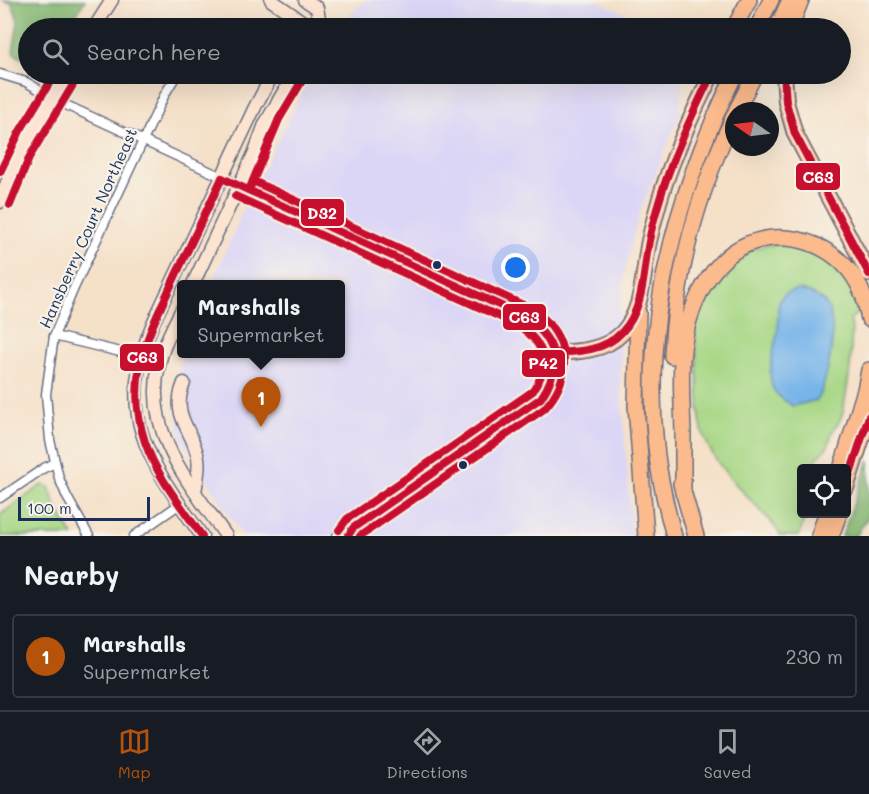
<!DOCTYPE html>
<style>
:root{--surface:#171b24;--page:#242831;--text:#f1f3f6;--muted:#9ea1a6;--line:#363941;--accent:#b45309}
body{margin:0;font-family:Mali,sans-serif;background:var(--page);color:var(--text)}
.controls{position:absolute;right:18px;bottom:18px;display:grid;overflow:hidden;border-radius:6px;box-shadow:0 6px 24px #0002}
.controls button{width:54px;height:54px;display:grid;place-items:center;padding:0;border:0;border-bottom:2px solid var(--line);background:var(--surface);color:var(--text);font:30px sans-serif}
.compass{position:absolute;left:725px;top:102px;width:54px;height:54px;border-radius:50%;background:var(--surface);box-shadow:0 6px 24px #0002;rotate:284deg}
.scale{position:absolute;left:18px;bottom:15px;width:132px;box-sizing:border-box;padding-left:6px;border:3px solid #1b2f5e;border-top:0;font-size:16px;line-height:21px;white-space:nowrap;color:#1b2f5e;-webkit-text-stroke:4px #f7f3e8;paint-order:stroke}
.you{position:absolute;left:516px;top:268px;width:21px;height:21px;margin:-15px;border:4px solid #fff;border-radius:50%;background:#1a73e8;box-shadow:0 0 0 9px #1a73e833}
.badge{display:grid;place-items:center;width:39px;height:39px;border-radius:50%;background:var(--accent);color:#fff;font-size:20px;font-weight:700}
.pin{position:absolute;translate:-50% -50px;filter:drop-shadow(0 2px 3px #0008)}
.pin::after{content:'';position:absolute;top:32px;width:21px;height:18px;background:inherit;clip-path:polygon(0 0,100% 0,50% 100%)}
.popup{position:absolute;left:177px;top:280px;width:168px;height:78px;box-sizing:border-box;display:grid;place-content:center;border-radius:6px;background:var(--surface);filter:drop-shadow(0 2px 4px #0005);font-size:20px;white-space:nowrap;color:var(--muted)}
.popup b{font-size:22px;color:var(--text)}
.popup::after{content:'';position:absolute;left:50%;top:100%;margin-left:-12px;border:12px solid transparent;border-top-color:var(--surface)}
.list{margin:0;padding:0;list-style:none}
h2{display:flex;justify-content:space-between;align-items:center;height:78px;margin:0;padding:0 24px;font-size:26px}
h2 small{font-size:20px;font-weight:400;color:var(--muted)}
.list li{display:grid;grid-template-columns:39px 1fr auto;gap:18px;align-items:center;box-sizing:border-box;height:84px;margin:0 12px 12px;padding:0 12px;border:2px solid var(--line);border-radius:6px}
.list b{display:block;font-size:22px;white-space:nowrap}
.list p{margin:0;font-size:20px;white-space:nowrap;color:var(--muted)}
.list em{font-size:20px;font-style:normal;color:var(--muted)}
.icon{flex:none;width:33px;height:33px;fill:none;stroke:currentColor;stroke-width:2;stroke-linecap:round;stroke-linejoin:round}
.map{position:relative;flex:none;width:869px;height:536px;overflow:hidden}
.search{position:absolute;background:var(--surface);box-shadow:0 6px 24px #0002;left:18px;right:18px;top:18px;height:66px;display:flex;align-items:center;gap:15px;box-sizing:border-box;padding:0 21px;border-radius:33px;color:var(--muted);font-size:22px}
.sheet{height:174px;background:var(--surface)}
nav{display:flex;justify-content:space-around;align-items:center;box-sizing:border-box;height:84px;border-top:2px solid var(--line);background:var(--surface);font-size:16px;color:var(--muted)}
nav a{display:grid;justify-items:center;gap:3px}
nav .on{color:var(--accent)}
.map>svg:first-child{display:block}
</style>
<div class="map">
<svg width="869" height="536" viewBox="0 0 869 536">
<rect width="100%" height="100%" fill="#f7f3e8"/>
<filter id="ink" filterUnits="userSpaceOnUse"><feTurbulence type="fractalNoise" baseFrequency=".0167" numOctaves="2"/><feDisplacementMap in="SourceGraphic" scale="12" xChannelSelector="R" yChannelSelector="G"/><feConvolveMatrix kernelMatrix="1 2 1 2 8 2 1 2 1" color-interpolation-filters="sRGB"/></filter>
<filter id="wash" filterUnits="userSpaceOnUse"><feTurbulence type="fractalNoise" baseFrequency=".008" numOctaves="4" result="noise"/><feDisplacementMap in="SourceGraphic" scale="24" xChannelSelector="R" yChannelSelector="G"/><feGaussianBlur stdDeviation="1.35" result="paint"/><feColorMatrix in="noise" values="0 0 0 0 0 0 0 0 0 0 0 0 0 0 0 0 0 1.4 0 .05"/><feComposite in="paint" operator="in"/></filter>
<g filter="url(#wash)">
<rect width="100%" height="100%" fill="#f5e0c8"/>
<g fill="#dcd6f6">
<polygon points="367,0 595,0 660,28 339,28 357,7"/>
<polygon points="312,74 683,74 680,113 639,215 626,266 620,310 621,386 632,536 243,536 180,437 175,382 184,354 340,354 340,284 212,284 246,203"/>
</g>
<g fill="#a7d785" stroke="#618372" stroke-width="1.5">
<path d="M766,245C777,245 789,244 800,247C831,255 857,280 859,313L855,315L850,320L852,327L850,370L843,412L840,420L832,432L828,446L814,462V468L802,469V514H806L799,536H781C776,526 767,518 760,510C736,484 705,457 700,420L695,325L704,303L720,277L749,251Z"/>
<polygon points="42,485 49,487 55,505 73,536 0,536 0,515"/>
</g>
<g fill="#85b872" stroke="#507468" stroke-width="1.5">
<polygon points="1,0 85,0 69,28 28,28 28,59 20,58 13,52 18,21 12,3"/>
<polygon points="869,460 869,515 856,536 842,536"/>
</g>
<path fill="#76b4e9" stroke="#4872a4" stroke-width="1.5" d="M799,290C808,292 822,297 827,306C839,329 828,373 820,396L817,400L793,406C785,401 775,395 772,386C767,368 775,347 778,329C779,319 775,306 782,297C786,291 792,291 799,290Z"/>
</g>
<g filter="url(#ink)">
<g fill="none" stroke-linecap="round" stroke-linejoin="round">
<defs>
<g id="street">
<polyline points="0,74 26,82 52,97"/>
<path d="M68,106L523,316C555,334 566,367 541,398L353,528L337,536"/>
<polyline points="54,336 141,357"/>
<polyline points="0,498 44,468 55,463"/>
<polyline points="89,536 67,497 59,478 50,440 46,394 54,336 74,288 165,94 177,74"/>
<polyline points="134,536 180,504"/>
</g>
<g id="secondary">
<polyline points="271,0 306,24"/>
<polyline points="305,0 317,8 321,28"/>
<polyline points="94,28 112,0"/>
<path d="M0,202C15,155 41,115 67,74"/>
<polyline points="193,284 254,154 265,124 294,74"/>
<path d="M182,309C173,327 163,345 159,365C143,432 190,484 226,536"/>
<path d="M184,383C170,416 193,429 198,458C200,469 197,481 195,491"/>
<path d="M202,536C149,461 113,415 154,321L255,107L273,74"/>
</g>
<g id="highway">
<polyline points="734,28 749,0"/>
<polyline points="757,28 771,0"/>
<polyline points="777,28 790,0"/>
<polyline points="790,28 801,0"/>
<polyline points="784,74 786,102 795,134 869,274"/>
<polyline points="736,111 755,74"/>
<polyline points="638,312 636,406 646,536"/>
<path d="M554,353C577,352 605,351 622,333C644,311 643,270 649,241C653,225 657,208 662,192C675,151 693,112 712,74"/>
<path d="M672,356C675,273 699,191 734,116"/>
<polyline points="841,469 865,390 869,370"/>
<polyline points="681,484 696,536"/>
<polyline points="846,488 869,416"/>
<path d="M683,493C683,473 683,453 683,433C682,392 677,351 692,311C700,289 714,266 733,252C772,225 828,238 854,277C863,290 866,304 869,319"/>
<path d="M674,536C666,507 659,477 656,447C642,317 678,189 735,74"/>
<polyline points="819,536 826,514"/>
<polyline points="831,536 839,514"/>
</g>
</defs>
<use href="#street" stroke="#676d83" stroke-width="11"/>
<use href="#secondary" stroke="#676d83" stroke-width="15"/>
<use href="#highway" stroke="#676d83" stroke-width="18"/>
<use href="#street" stroke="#fff" stroke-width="8"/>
<use href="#secondary" stroke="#fde4d1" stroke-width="12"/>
<use href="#highway" stroke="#fbbb8d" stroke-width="15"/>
<defs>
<g id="bus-1">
<polyline points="784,74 786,102 795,134 869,274"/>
<path d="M222,178L523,316C556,338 564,364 541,398L353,528L348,536"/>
<path d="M554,353C578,352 605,351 622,332C645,308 643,271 649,241C652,225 657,208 662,192C675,151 693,112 712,74"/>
<polyline points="846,486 869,416"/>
<path d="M202,536C182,507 157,477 145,442C124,377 148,335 175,277C191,244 206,211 222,178"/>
</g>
<g id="bus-2">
<polyline points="249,190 279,119 303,79"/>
<path d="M235,196L518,325C544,343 552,363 533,391L347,519L339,530"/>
<polyline points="10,205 30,156 76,80"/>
</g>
<g id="bus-3">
<path d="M303,79L279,119L253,181L534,310C570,337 574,376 544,409L360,536"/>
<polyline points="0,172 20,131 55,74"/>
</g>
</defs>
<use href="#bus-1" stroke="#f7f3e8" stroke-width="12"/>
<use href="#bus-2" stroke="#f7f3e8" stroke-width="12"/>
<use href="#bus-3" stroke="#f7f3e8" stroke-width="12"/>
<use href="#bus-1" stroke="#c8102e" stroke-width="8"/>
<use href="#bus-2" stroke="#c8102e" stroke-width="8"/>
<use href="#bus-3" stroke="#c8102e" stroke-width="8"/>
</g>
</g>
<g fill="#1b2f5e" stroke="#f7f3e8" stroke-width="2">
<circle cx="437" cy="265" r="5"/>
<circle cx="463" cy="465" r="5"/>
</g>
<g text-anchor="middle" stroke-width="4.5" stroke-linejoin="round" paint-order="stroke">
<g font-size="16" fill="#1b2f5e" stroke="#f7f3e8">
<text transform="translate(88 228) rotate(-66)" y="6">Hansberry Court Northeast</text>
</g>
</g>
<g stroke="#f7f3e8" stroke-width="2">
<rect x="795" y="162" width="46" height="29" rx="6" fill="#c8102e"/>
<rect x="300" y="198" width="45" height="29" rx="6" fill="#c8102e"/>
<rect x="502" y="303" width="45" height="28" rx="6" fill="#c8102e"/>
<rect x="119" y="343" width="46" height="29" rx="6" fill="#c8102e"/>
<rect x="521" y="349" width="45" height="29" rx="6" fill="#c8102e"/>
</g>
<g font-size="16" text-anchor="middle" font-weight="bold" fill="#fff">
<text x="818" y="183">C63</text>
<text x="322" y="219">D32</text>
<text x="524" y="323">C63</text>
<text x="142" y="363">C63</text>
<text x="543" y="369">P42</text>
</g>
</svg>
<div class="controls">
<button><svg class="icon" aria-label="locate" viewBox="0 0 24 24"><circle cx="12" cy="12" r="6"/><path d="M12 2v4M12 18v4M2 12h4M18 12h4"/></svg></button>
</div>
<svg class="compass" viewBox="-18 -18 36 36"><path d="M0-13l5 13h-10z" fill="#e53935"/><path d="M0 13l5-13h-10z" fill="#9ea1a6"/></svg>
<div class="scale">100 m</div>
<div class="you"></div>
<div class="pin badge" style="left:261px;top:427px">1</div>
<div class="popup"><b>Marshalls</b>Supermarket</div>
<div class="search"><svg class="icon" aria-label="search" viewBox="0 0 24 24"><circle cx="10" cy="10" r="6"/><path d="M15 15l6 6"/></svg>Search here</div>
</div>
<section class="sheet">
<h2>Nearby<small></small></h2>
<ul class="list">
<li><span class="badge">1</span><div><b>Marshalls</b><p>Supermarket</p></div><em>230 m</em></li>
</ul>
</section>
<nav>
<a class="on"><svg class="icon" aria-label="map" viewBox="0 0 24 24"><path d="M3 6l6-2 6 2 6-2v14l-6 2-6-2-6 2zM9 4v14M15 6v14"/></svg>Map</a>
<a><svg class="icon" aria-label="directions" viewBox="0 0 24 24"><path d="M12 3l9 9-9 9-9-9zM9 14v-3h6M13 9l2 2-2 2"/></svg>Directions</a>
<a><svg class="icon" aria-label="saved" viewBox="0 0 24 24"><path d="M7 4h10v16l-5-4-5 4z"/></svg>Saved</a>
</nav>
